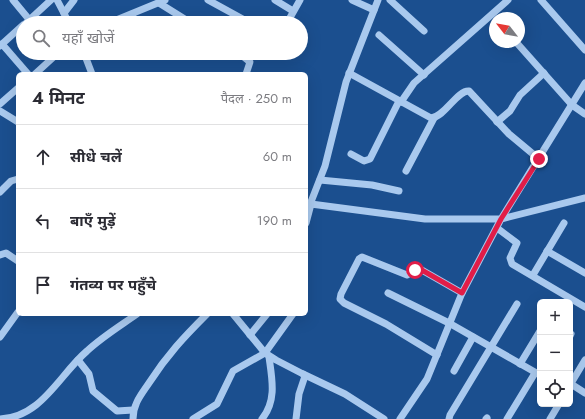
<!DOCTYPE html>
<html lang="hi">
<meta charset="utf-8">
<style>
:root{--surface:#fff;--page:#f7f7f7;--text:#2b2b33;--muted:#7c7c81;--line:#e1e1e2}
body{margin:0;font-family:Jost,"Noto Sans Devanagari",sans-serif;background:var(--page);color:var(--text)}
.controls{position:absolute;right:12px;bottom:12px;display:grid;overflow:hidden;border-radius:6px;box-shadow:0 4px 16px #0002}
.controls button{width:36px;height:36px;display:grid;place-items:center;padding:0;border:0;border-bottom:1px solid var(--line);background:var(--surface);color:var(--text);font:20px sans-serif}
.compass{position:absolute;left:489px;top:12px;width:36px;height:36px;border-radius:50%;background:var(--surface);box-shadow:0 4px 16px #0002;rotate:301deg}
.stop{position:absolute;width:12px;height:12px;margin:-9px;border:3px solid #e11d48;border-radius:50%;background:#fff}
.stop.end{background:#e11d48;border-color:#fff;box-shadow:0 1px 4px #0008}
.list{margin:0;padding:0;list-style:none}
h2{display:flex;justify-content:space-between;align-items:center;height:52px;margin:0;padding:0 16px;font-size:17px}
h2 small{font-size:13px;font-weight:400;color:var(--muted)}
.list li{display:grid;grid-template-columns:26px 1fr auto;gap:12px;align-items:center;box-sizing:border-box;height:64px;padding:0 16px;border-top:1px solid var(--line)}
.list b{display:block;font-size:15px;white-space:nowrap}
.list em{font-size:13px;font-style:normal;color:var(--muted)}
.icon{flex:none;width:22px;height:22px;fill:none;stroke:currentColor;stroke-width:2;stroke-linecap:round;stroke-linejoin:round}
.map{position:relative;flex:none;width:585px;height:419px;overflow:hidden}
.search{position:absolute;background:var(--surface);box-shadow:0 4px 16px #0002;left:16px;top:16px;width:292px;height:44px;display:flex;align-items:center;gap:10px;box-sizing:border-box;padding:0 14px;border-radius:22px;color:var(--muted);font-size:15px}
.panel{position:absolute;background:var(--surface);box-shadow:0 4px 16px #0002;left:16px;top:72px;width:292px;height:244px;border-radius:6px}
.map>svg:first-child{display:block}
</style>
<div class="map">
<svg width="585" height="419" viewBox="0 0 585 419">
<rect width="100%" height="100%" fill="#1b4f8f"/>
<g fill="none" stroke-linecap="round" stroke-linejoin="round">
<g stroke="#a9c9ee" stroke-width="7">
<polyline points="13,0 32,23"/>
<polyline points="57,0 69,23"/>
<polyline points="208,0 250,23"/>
<polyline points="275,0 293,11"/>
<polyline points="352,0 374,10"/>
<polyline points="390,0 424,31"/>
<polyline points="541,0 585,50"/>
<polyline points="159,3 191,23"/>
<polyline points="64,13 74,0"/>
<polyline points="132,14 135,23"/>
<polyline points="26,23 51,0"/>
<polyline points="109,23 165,0"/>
<polyline points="287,23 300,0"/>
<polyline points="379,35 424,75"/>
<polyline points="516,42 572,105 585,114"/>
<polyline points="2,44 28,74"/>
<polyline points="0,46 23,25"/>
<polyline points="84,53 92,74"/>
<polyline points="146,53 146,54"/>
<polyline points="239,53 250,62 246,74"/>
<path d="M349,73L431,118C445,117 457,90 469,91L509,134L539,159"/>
<polyline points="35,74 58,53"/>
<polyline points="401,102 414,83 508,0"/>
<polyline points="0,104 18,88"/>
<polyline points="0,111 18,122"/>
<polyline points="497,122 510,111 520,95 544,73"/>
<polyline points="351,154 364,161 370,159 399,101"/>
<polyline points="406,171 434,118"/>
<polyline points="320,180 372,185 399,191"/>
<polyline points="0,192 11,181 18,179"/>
<polyline points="309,207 325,166 346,82 378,0"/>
<polyline points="306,223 311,204 425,219 501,219 585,83"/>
<polyline points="497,228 517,243 510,258 512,264 585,307"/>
<polyline points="547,251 585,273"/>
<polyline points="0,255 6,253 18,261"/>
<polyline points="533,275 564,223"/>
<polyline points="388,293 449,323 540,375"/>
<polyline points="233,314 265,353 276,360 303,374 305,376 299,394 296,419"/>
<polyline points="250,335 267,314"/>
<polyline points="570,336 571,334"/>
<polyline points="0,337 18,312"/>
<polyline points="437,355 386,324 344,303 340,299 341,294 359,259 362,257 407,275 415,270 420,269 462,293"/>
<polyline points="78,360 89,374 93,391 117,411 133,410"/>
<polyline points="520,364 540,331"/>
<polyline points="454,371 473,337"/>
<polyline points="303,374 345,394 384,419"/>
<polyline points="571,384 585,393"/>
<polyline points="570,385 585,360"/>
<path d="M0,419C42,417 59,375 87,351C102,337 120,326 137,314"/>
<path d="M133,419C133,404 141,395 149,383C167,355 184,337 207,314"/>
<polyline points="193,419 217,404 233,371 265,353 293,314"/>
<path d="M262,419C277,400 272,379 269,357"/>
<polyline points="400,419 427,379 462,293 501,219 585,198"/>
<polyline points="449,419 450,415 517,304"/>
<polyline points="486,419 487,418"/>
<polyline points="507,419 535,373"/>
<polyline points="550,419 559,404"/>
</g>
</g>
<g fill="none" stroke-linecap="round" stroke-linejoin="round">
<polyline stroke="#e11d48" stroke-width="5" points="415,270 420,269 462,293 501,219 539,159"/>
</g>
</svg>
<div class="controls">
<button>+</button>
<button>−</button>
<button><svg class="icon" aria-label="locate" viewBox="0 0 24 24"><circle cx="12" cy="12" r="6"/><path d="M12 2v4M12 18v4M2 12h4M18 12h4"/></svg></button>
</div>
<svg class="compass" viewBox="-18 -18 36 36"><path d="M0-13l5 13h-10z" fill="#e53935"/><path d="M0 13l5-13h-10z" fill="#7c7c81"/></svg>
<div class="stop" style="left:415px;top:270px"></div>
<div class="stop end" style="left:539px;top:159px"></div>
<div class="search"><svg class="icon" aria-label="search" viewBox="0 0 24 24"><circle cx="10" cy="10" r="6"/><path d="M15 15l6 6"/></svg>यहाँ खोजें</div>
<section class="panel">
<h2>4 मिनट<small>पैदल · 250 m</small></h2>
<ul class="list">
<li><svg class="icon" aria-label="ahead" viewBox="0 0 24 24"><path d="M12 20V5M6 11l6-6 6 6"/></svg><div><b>सीधे चलें</b></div><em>60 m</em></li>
<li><svg class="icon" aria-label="left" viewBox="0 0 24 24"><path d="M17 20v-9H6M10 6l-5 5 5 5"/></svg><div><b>बाएँ मुड़ें</b></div><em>190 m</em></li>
<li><svg class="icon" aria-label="arrive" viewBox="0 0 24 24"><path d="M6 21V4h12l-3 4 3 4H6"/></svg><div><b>गंतव्य पर पहुँचे</b></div></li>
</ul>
</section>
</div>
